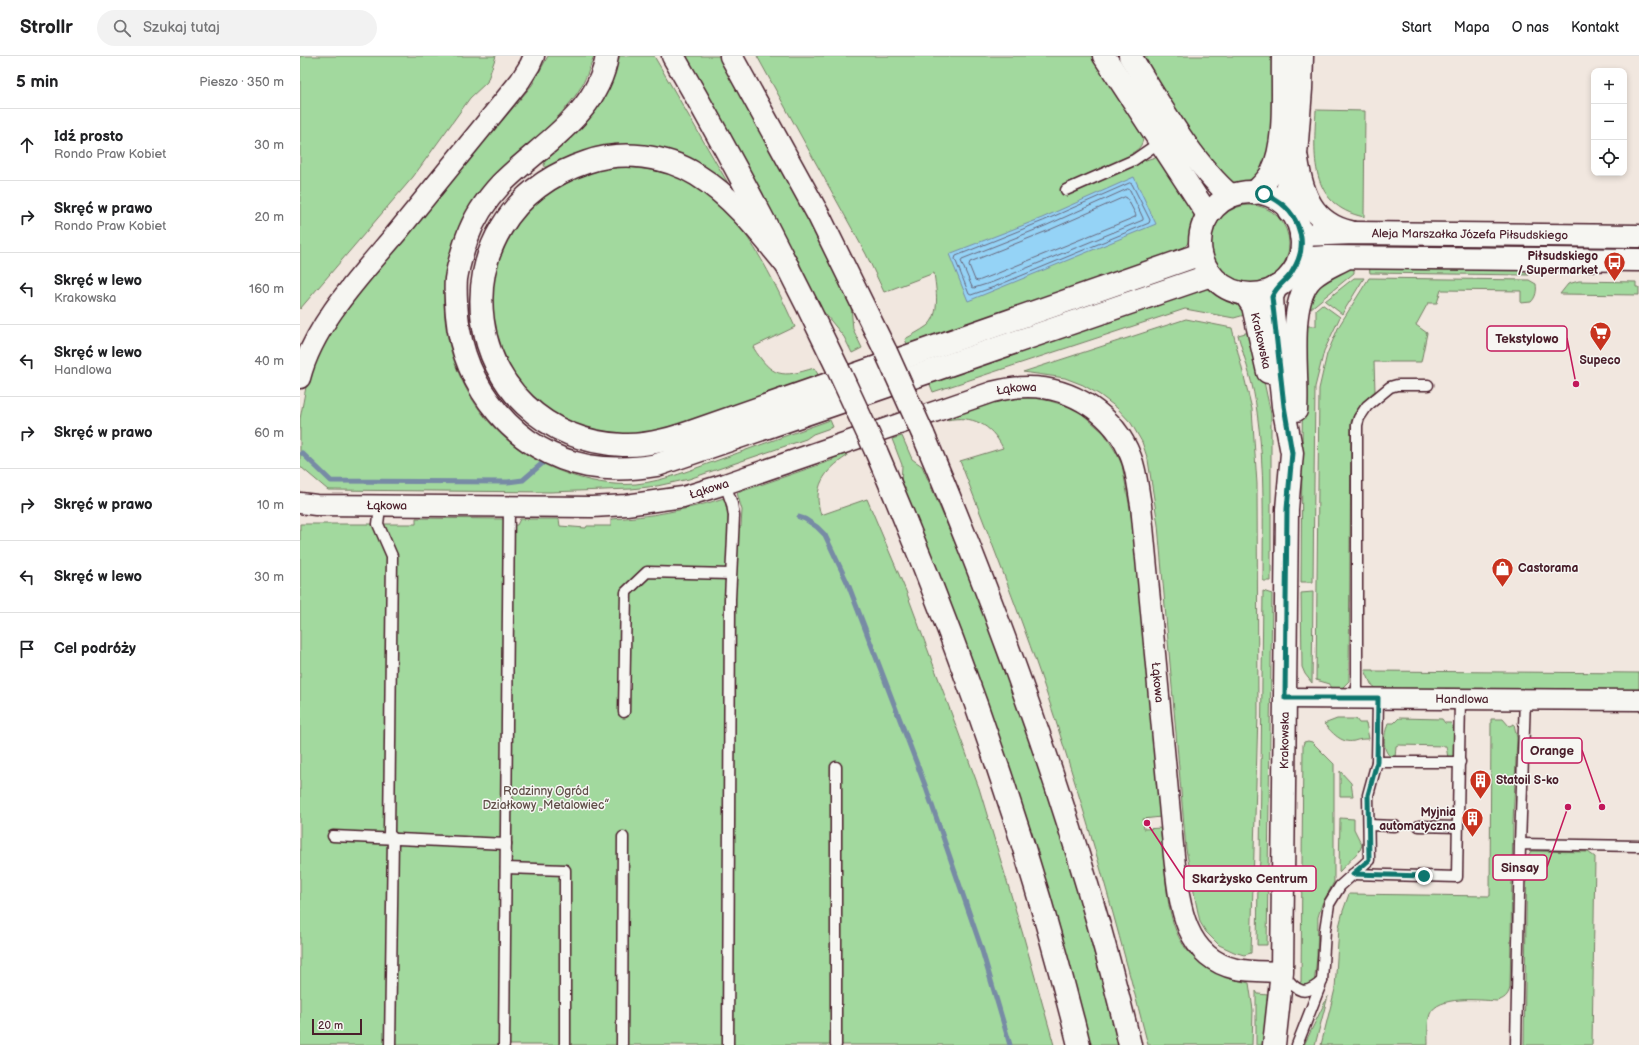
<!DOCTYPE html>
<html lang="pl">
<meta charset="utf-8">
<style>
:root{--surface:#fff;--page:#f2f2f2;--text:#202124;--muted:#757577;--line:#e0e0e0}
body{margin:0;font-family:"Balsamiq Sans",sans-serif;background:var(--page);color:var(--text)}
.controls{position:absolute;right:12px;top:12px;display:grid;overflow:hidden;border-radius:8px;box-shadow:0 2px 6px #0003}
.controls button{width:36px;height:36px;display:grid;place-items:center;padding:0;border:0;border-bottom:1px solid var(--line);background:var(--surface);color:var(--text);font:20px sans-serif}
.scale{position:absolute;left:12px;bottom:10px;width:50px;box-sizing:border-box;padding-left:4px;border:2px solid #4a1f2b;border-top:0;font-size:11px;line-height:14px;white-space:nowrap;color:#4a1f2b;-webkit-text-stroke:3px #f6f6f2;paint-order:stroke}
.stop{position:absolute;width:12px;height:12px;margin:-9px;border:3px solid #0f766e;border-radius:50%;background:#fff}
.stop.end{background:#0f766e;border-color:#fff;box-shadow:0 1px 4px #0008}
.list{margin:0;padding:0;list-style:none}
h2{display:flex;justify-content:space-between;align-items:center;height:52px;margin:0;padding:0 16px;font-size:17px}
h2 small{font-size:13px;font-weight:400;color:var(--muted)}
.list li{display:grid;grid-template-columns:26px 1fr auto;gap:12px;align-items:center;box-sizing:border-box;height:72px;padding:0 16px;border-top:1px solid var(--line)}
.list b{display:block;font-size:15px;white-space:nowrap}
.list p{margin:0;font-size:13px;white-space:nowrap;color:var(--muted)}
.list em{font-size:13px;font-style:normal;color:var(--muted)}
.icon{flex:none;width:22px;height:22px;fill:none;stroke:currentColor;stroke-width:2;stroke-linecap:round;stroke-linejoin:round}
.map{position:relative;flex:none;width:1339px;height:989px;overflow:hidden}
header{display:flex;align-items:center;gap:24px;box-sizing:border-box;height:56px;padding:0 20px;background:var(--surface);border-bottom:1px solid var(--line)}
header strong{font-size:19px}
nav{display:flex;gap:22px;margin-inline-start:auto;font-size:14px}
.search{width:280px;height:36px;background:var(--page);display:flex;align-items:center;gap:10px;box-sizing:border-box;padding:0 14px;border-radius:22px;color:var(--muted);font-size:15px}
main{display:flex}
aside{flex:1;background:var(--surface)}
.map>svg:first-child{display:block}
</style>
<header>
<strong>Strollr</strong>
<div class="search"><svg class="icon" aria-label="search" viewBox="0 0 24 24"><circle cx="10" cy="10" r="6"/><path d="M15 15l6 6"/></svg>Szukaj tutaj</div>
<nav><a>Start</a><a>Mapa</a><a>O nas</a><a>Kontakt</a></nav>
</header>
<main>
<aside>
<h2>5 min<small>Pieszo · 350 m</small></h2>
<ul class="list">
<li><svg class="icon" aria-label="ahead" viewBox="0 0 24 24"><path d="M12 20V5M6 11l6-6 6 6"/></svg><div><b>Idź prosto</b><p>Rondo Praw Kobiet</p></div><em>30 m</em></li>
<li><svg class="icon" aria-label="right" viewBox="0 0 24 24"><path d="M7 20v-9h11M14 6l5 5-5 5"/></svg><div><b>Skręć w prawo</b><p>Rondo Praw Kobiet</p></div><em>20 m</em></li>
<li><svg class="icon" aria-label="left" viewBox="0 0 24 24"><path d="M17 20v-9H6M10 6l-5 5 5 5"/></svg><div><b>Skręć w lewo</b><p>Krakowska</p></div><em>160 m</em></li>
<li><svg class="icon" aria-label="left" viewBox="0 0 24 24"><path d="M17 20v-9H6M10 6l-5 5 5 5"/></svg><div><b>Skręć w lewo</b><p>Handlowa</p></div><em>40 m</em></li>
<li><svg class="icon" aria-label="right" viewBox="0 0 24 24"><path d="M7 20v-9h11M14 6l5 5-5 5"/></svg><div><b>Skręć w prawo</b></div><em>60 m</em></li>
<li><svg class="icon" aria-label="right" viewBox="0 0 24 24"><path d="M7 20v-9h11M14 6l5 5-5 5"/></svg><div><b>Skręć w prawo</b></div><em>10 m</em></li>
<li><svg class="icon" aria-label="left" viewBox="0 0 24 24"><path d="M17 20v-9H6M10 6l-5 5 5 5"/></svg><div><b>Skręć w lewo</b></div><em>30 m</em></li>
<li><svg class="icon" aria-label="arrive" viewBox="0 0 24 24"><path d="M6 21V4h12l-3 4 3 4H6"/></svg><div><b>Cel podróży</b></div></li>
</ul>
</aside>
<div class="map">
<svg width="1339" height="989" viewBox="0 0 1339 989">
<rect width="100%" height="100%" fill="#f1e7df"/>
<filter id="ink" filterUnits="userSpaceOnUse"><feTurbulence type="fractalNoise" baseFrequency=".025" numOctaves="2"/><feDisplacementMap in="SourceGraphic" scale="8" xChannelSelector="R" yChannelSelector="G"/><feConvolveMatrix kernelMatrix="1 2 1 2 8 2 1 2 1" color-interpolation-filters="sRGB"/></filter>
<g filter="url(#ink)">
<g fill="#a2d99e" stroke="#767c64">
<polygon points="0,0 196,0 187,26 170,42 113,121 0,253"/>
<path d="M248,0H294C289,15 283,30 273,43C238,89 183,116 159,171C118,268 164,382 265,417C287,425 312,430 336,428C365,425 393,413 421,403C457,390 494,377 530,364L533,371L513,378L506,383L389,423L357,430L331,433L250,436L28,434L2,412H0V363L8,320L16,300L43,252L212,53L232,29Z"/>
<path d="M318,0H354L429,129L289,94L246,112L244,109L245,105C278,77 313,46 318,0Z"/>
<polygon points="384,0 419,0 426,12 497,138 551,250 553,273 562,292 552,297 544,281 518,249 463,139"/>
<path d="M457,0H792L843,77C844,87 840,93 832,97L835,103L839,106L859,100L895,158C897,176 890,187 877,198L607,288L605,283C612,279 620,275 627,270C641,259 636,232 634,217L584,236L566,198Z"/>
<path d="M839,0H973L977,42L970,111C947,130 946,136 919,118Z"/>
<path d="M1016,54L1065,55L1064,161C1008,149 1014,99 1016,54Z"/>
<path d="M327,111C342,113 357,114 372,119C437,143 468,212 495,271L453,291C472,322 482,322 514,312L519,320L375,371L346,377L324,380L265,367L229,340L203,303L191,260L194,215L212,173L243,140L282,119L304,113Z"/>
<circle cx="950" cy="188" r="39"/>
<polygon points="1068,185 1223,188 1224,190 1224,192 1067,193"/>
<polygon points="1339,188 1339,196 1256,193 1256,189"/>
<polygon points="1054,210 1054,217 1010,253 1004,253 1026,219"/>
<polygon points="1069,210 1220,214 1229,219 1070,217"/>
<polygon points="1054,222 1064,222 1042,258 1025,245"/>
<path d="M1069,222L1229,224L1236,228C1237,235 1236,241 1231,246L1221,247V235L1141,234L1137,247H1128L1116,269L1127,277L1121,306H1074L1075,335C1064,344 1055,353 1051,366L1049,625L1042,632L1030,634V628L1016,624L1019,333L1027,298L1039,270Z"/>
<polygon points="1279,225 1336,226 1336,231 1339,231 1339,239 1260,238 1268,228"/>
<path d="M905,231C921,235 939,243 948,258L934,262L885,253L633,336L629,326Z"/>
<polygon points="1022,248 1040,261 1024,295 1015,331 1013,526 1001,526 1003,270 1016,270 1016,253"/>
<polygon points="886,263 932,272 952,353 957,428 958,658 951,897 944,899 934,896 919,889 906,876 900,866 896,847 886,793 858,469 848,404 842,386 831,367 817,352 800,339 783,329 765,322 723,316"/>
<path d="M953,275L971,358V525H963C963,469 965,412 957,356C954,330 945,304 938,279Z"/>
<path d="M710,342H735L750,345L767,350L781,357L804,377L817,398L822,409L834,475L861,761L843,763L844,773L862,772C869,846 859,909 949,927L953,954L952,989H848C823,892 797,796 767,701C737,601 698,503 660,405L703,392C691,368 672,359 647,364L644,359L683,347Z"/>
<polygon points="602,380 612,403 622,410 669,519 723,663 771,813 807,944 818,989 791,989 764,897 601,429 602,409 592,383"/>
<path d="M545,395L547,400C524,415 512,431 521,459L567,443L606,535L679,732L724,882L754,989H0V468H116V462L204,463V469H217L220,463H259L260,470L286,472L287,470H311V463C349,461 387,454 424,442L428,457V471H441L442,454L437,437L533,404L531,400Z"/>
<polygon points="963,535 972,538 967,889 957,889 958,826 960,805"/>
<polygon points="1013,536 1012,627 1005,618 1002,611 1001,537"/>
<polygon points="1065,614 1073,614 1073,615 1339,617 1339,637 1077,633 1071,628"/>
<path d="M1099,662L1142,663L1145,667H1151L1154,677V701L1148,702L1146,690L1098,689L1096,690L1095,702C1080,699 1084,678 1088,667H1094Z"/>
<path d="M1037,663H1056L1059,667H1066L1069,683C1063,683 1060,683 1054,685C1041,688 1032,676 1024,668Z"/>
<path d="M1191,663H1203L1209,670L1214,668L1217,682L1213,766L1210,932C1208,940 1204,943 1197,945C1179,944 1138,939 1130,958C1127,967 1128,979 1128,989H1021L1035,933L1039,871L1043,855L1049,838L1190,840Z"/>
<polygon points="1008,685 1012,686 1034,708 1034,826 1022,848 1018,861 1017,901 1014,928 1006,930 998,927 1001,926 1003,689 1004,686"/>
<polygon points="1040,715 1051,727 1053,740 1040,740"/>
<polygon points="1040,762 1054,763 1054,773 1062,789 1060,794 1039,816"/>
<polygon points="1231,795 1288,796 1295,801 1292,989 1224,989 1227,801"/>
<polygon points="956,935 958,938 968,939 967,989 956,989"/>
<polygon points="1028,940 1015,989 1004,989"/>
</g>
<polygon fill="#95d3f6" stroke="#778ba5" points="834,121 856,168 668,245 649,198 742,162"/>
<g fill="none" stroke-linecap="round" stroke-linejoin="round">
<g stroke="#68677c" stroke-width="1">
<polygon points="830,127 832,128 850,164 849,167 694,231 671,239 669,238 655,203 656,200 743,165"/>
<polygon points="828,133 830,134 843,162 843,164 693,226 674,232 672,231 661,205 662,203 745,170"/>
<polygon points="825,141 827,142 836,159 835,161 691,220 678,225 675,224 669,209 670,206 747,175"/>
</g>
<g stroke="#778ba5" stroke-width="5">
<polyline points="2,397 31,425 208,426 223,424 245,405"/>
<polyline points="499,461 505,463 517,471 525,479 548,528 625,729 681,891 710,989"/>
</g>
<defs>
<g id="lane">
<polyline points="766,134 834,104 860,86"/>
<polyline points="425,428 432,448 434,460 430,543 428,989"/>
<polyline points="79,460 78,468 92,500 89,778 93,782 90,989"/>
<polyline points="1057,642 1057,369 1059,362 1067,350 1090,331 1097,329 1128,329"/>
<polyline points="324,656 326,536 347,516 430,518"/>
<polyline points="1077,706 1160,706"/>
<polyline points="1069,769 1095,770"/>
<polyline points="1119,770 1157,771"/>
<polyline points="33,780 206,788"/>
<polyline points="1220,788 1225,643"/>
<polyline points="206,812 265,814 265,989"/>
<polyline points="1053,818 1157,821 1160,643"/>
<path d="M984,919C997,936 1005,941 1022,925"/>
<polyline points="204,989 209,450"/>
<polyline points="322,989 323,781"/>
<polyline points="536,989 536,711"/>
<polyline points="997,989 1022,925 1025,874 1029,848 1040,830 1069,804 1068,739 1077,706 1078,642"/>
<polyline points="1216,989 1220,788 1339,790"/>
</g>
<g id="street">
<path d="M0,322C14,267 63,217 99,174C139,124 180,75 220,25L230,9L234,0"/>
<path id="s1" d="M0,447L16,449L292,451L326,449L383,441L425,428L692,336C704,333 716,331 728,331C773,331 815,359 831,401C837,416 838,434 841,449L874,800C879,843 882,901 936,913C951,916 967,915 982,916"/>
<path id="s2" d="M985,642L1339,644"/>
</g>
<g id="secondary">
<path d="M997,103C1002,138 1012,167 1050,176"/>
<circle cx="951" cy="187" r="51"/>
<path d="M954,137C961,130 968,124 972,116C987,86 982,34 983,0"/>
<polyline points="989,155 987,135 996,99 1001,33 1002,0"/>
<path id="s3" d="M1001,179L1055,177L1339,180"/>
<polyline points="998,205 1013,202 1028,201 1339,204"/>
<path id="s4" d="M945,238L953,250L968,316"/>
<path d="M996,354C999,318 986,247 1012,222C1022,213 1033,209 1044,203"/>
<path id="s5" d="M974,989L982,916L987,453L992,397L983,350L973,257L972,241L976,231"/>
</g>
<g id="highway">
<path d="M307,0C298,59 239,89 201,128C187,143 174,162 167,182C163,194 158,209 156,223C155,234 156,247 157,259C163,331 215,396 288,410C312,414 334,413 357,409L911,219"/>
<path d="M373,0C432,102 487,206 538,313"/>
<polyline points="431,0 519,160 586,296"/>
<polyline points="804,0 908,159"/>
<path d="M830,0C858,45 891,106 931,140"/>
<path d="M488,211C461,178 434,142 397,119C366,99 321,94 287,106C126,159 158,381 323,389C350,390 377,381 402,372L901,198"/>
<path d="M623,378C707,576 780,779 830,989"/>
<path d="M576,395C659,587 729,786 779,989"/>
</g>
</defs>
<use href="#lane" stroke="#4a1f2b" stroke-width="13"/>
<use href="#street" stroke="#4a1f2b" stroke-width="23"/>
<use href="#secondary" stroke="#4a1f2b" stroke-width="25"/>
<use href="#highway" stroke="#4a1f2b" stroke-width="25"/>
<use href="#lane" stroke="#f6f6f2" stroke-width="10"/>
<use href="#street" stroke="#f6f6f2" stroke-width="20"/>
<use href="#secondary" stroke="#f6f6f2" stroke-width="22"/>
<use href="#highway" stroke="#f6f6f2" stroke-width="22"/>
<defs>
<g id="highway-bridge">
<polyline points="586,296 623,378"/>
<polyline points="538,313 576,395"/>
</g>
</defs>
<use href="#highway-bridge" stroke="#4a1f2b" stroke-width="25" stroke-linecap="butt"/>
<use href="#highway-bridge" stroke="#f6f6f2" stroke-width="22"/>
</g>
</g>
<g fill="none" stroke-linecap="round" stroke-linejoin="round" filter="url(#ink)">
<path stroke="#0f766e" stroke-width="5" d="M964,138C996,150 1012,184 993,214C987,226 978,227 972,241L984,350L992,397L987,453L985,642H1078L1077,706L1068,739L1069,804L1053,818L1124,820"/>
</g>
<defs>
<symbol id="bus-pin" viewBox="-11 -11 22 30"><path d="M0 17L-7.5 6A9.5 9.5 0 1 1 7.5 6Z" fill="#c8321e" stroke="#f6f6f2"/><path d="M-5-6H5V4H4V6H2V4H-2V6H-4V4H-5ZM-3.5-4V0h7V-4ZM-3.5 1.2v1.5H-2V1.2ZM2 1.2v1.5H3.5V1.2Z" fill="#fff"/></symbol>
<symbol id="supermarket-pin" viewBox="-11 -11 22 30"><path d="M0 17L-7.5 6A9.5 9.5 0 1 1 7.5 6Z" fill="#c8321e" stroke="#f6f6f2"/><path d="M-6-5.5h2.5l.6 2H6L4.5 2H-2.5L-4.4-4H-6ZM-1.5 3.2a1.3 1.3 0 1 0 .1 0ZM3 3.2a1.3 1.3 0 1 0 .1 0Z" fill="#fff"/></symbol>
<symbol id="shop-pin" viewBox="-11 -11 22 30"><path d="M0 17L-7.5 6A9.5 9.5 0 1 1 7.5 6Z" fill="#c8321e" stroke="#f6f6f2"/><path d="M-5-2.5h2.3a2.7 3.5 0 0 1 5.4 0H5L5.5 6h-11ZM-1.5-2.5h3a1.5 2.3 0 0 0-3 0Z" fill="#fff"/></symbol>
<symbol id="building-pin" viewBox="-11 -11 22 30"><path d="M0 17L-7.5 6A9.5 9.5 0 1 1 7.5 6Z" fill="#c8321e" stroke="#f6f6f2"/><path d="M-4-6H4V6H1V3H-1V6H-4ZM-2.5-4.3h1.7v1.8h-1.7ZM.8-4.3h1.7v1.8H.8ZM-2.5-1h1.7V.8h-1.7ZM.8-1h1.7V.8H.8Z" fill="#fff"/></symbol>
</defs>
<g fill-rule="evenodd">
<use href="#bus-pin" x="1302" y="194" width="25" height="34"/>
<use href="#supermarket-pin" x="1288" y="264" width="25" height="34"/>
<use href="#shop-pin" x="1190" y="500" width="25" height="34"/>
<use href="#building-pin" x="1168" y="712" width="25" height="34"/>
<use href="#building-pin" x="1160" y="750" width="25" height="34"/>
</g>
<g text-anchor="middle" stroke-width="3" stroke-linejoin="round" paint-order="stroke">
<g font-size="12" fill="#4a1f2b" stroke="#f6f6f2">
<text dy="4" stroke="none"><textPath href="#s3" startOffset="169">Aleja Marszałka Józefa Piłsudskiego</textPath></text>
<text dy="4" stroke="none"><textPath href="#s4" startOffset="50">Krakowska</textPath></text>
<text dy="4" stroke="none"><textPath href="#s1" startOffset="735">Łąkowa</textPath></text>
<text dy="4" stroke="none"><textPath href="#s1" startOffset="411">Łąkowa</textPath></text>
<text dy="4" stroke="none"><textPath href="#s1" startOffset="87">Łąkowa</textPath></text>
<text dy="4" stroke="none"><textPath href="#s1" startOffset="1106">Łąkowa</textPath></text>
<text dy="4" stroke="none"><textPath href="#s2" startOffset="177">Handlowa</textPath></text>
<text dy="4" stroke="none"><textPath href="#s5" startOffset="305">Krakowska</textPath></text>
</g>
<g font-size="12" font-weight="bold" fill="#4a1f2b" stroke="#f6f6f2" text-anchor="end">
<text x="1298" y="204">Piłsudskiego<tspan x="1298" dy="14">/ Supermarket</tspan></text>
<text x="1300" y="308" text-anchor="middle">Supeco</text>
<text x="1218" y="516" text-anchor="start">Castorama</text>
<text x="1196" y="728" text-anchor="start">Statoil S-ko</text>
<text x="1156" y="760">Myjnia<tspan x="1156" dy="14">automatyczna</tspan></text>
</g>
<g font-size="12" fill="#604e48" stroke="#f6f6f2">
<text x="246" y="739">Rodzinny Ogród<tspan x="246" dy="14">Działkowy „Metalowiec”</tspan></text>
</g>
</g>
<path fill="none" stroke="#c2185b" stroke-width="1.5" d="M1276 328L1267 282M1302 751L1282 694M1268 751L1247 811M847 767L884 823"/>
<g fill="#c2185b" stroke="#f6f6f2" stroke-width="1.5">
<circle cx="1276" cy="328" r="4"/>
<circle cx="1302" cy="751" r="4"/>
<circle cx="1268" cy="751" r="4"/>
<circle cx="847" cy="767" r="4"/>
</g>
<g fill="#f6f6f2" stroke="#c2185b" stroke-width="1.5">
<rect x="1187" y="270" width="80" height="25" rx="4"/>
<rect x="1222" y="682" width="60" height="25" rx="4"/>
<rect x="1193" y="799" width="54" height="25" rx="4"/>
<rect x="884" y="810" width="132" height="25" rx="4"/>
</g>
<g font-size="13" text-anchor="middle" font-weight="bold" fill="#4a1f2b">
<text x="1227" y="287">Tekstylowo</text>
<text x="1252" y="699">Orange</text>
<text x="1220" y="816">Sinsay</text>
<text x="950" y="827">Skarżysko Centrum</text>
</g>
</svg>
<div class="controls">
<button>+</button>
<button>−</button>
<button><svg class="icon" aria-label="locate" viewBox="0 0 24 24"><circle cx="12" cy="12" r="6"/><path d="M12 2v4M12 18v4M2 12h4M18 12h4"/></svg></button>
</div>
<div class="scale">20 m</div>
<div class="stop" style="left:964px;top:138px"></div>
<div class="stop end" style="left:1124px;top:820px"></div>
</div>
</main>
